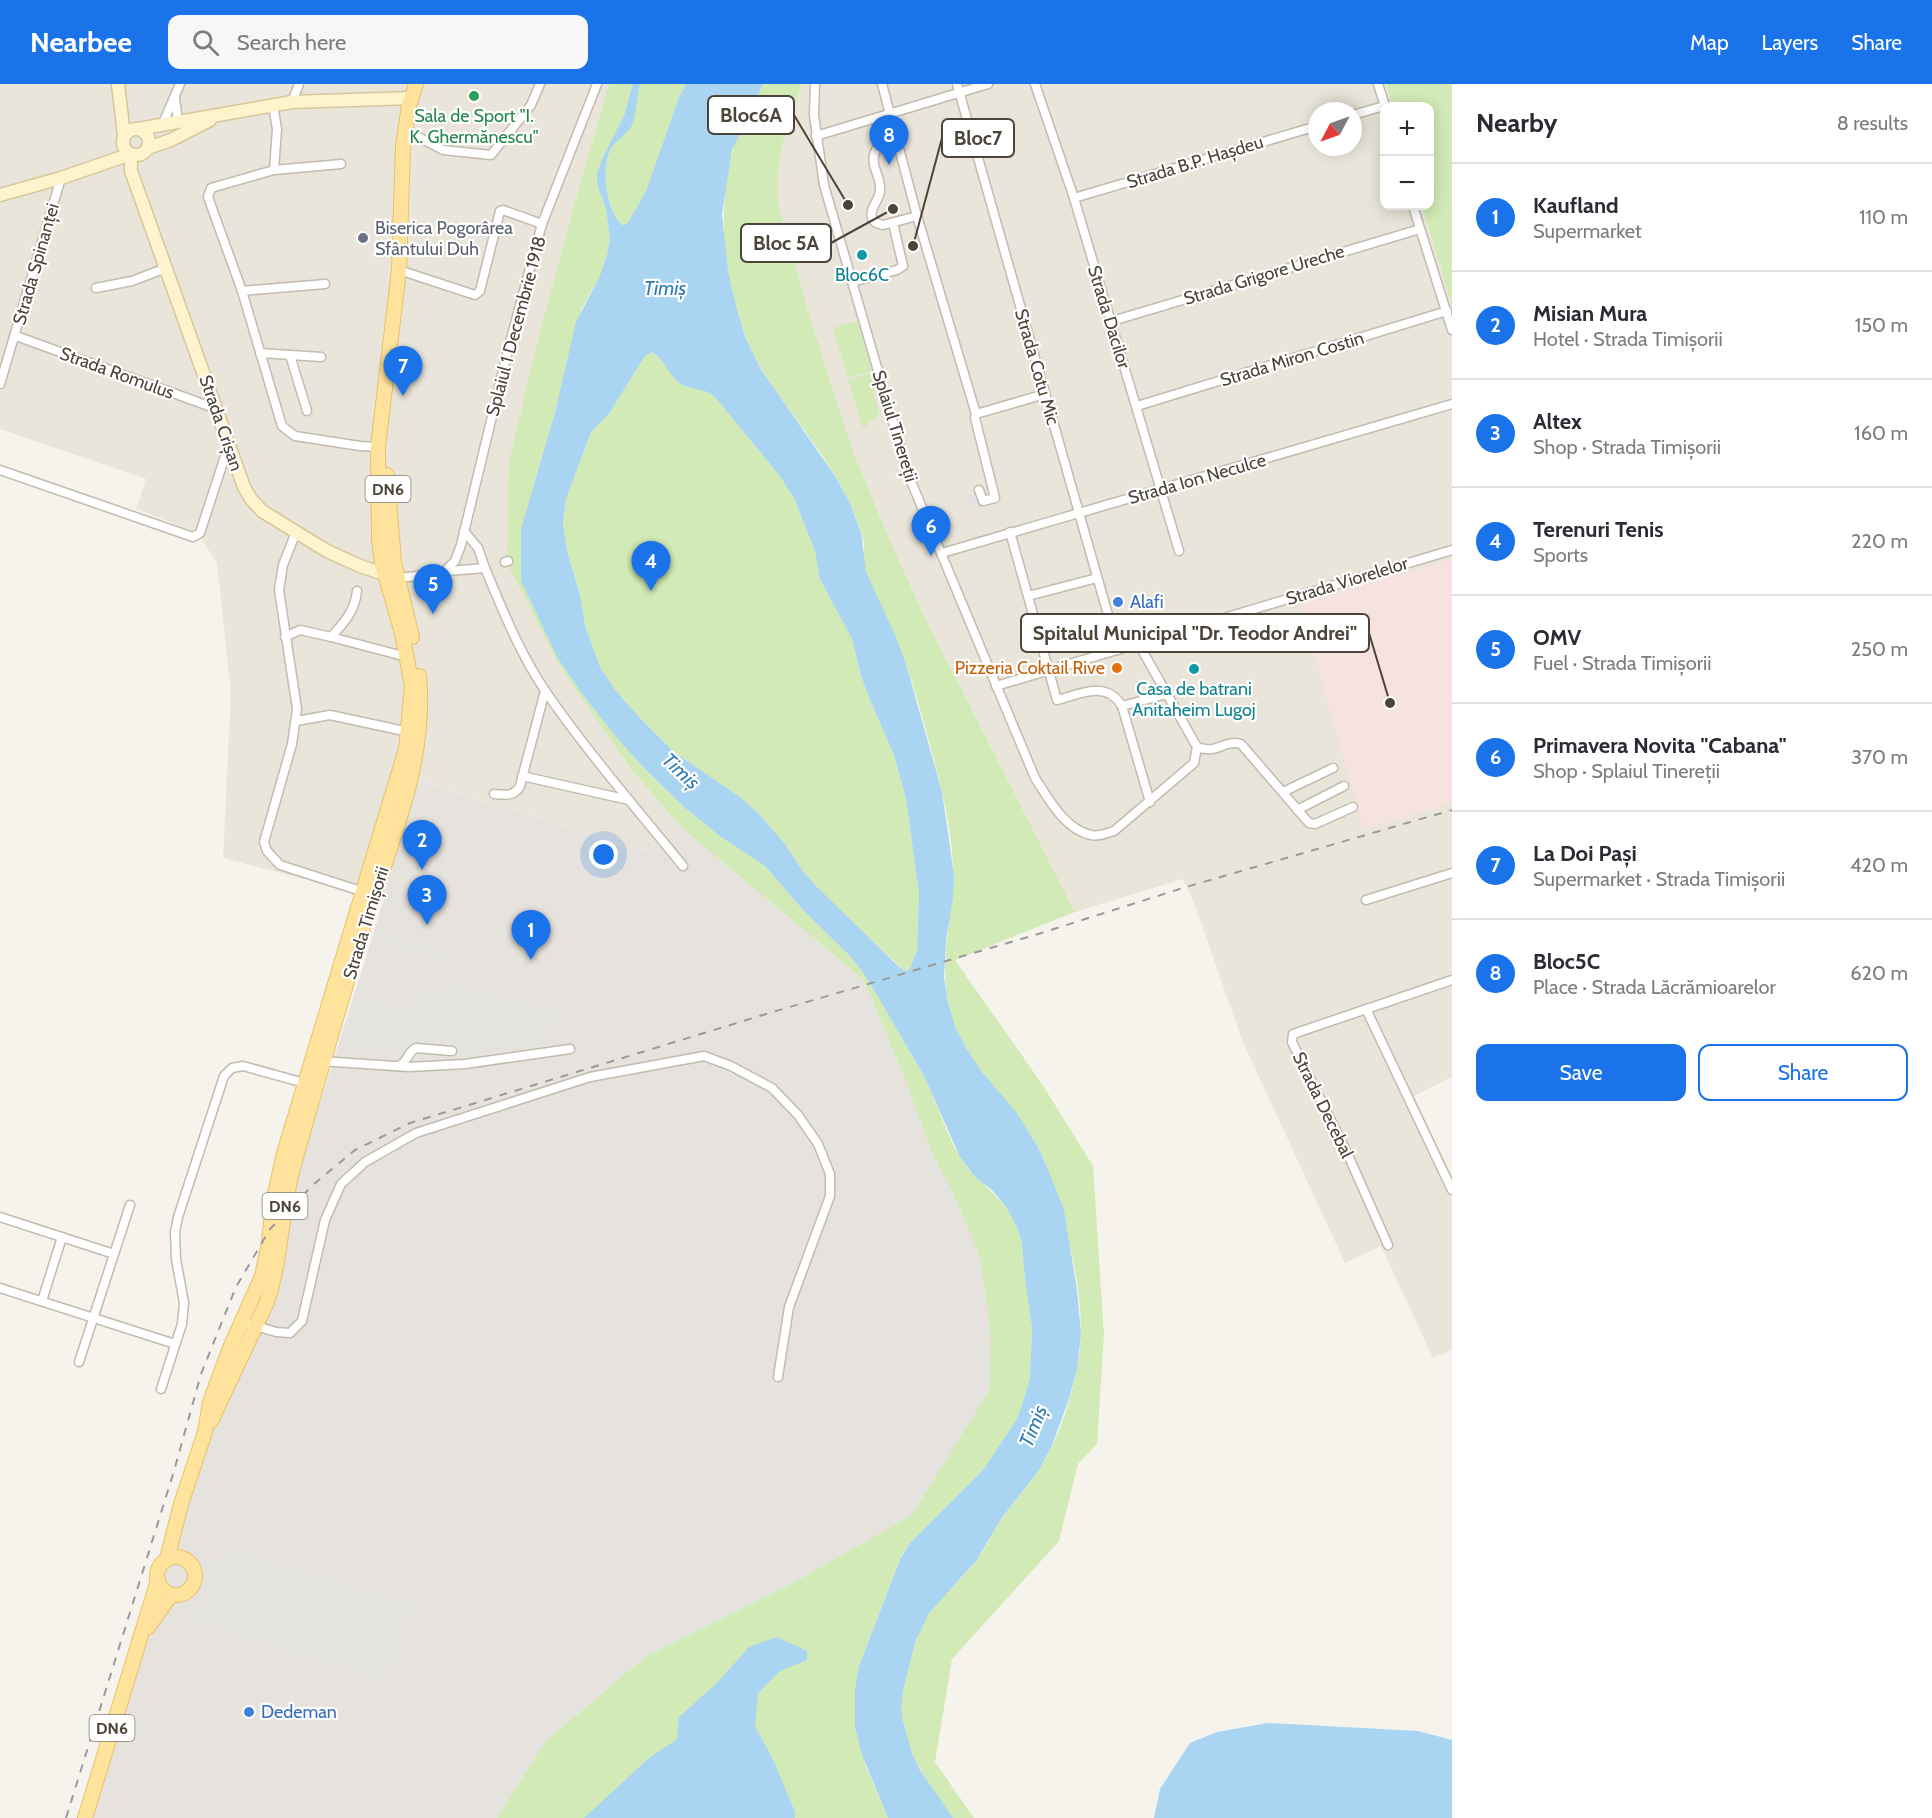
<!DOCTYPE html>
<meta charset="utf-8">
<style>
:root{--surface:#fff;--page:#f7f7f7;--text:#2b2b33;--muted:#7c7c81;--line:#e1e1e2;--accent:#1a73e8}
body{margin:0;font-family:Cabin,sans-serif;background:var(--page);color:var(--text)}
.controls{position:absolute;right:18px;top:18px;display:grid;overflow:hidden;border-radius:12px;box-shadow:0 3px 15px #0003}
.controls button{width:54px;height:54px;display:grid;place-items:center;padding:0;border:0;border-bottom:2px solid var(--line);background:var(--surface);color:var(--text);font:30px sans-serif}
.compass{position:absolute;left:1308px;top:18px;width:54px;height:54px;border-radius:50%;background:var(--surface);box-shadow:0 3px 15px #0003;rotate:229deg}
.you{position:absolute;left:604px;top:771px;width:21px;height:21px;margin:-15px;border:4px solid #fff;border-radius:50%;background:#1a73e8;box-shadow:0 0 0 9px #1a73e833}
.badge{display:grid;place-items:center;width:39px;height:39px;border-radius:50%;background:var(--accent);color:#fff;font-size:20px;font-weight:700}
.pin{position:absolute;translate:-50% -50px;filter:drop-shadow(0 2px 3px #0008)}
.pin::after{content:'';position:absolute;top:32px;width:21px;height:18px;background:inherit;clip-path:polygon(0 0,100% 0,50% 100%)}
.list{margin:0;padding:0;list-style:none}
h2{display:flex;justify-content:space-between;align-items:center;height:78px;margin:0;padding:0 24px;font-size:26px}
h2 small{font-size:20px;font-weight:400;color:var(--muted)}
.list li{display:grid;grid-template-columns:39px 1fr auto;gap:18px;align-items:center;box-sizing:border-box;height:108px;padding:0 24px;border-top:2px solid var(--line)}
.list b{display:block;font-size:22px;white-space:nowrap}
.list p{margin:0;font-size:20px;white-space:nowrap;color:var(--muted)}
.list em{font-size:20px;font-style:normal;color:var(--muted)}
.actions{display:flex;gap:12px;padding:18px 24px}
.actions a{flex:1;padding:14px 0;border:2px solid var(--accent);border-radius:12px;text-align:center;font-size:21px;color:var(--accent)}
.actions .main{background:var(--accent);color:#fff}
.icon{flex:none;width:33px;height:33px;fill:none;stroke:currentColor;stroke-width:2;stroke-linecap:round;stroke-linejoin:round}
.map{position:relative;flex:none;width:1452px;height:1734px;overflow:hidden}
header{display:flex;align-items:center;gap:36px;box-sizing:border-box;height:84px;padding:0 30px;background:var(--accent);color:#fff}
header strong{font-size:28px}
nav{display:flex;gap:33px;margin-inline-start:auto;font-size:21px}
.search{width:420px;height:54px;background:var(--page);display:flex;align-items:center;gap:15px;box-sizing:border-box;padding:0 21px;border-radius:12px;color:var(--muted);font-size:22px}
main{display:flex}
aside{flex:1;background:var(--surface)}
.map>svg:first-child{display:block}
</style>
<header>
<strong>Nearbee</strong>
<div class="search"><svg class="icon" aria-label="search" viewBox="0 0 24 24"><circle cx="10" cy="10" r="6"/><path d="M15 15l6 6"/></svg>Search here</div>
<nav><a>Map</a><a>Layers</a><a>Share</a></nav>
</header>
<main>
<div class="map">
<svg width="1452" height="1734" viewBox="0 0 1452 1734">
<rect width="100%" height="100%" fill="#f6f3ec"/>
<g fill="#eae5da" fill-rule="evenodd">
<polygon points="0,0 609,0 574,121 536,263 560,583 630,684 682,744 647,768 419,697 384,816 223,774 231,609 217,479 197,448 136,425 146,395 0,345"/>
<path d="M802,0H1452V993L1414,1012L1452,1092V1266L1433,1274L1381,1162L1345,1179L1242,956L1195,821L1183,795L1075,828L923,530L885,445L853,367L834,309L813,243L778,119V88L783,58ZM1384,22H1430V122H1384ZM1317,27H1353V63H1317Z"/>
</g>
<polygon fill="#e6e2dd" points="418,697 647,768 682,744 864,896 905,995 930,1064 953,1109 980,1173 991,1254 989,1308 912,1431 793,1499 645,1573 545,1658 497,1734 77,1734 137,1575 177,1456 219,1322 304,1070 384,816"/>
<polygon fill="#f6e3e0" points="1452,475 1452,719 1364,745 1300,519"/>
<g fill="#d2eab5">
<polygon points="609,0 633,0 624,32 597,89 597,100 606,125 610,155 607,171 599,194 581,226 556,325 521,445 521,497 558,575 583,611 617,654 643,683 684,723 721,753 765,782 803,826 850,872 862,887 877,911 924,992 953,1061 968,1085 1005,1121 1018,1145 1022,1160 1024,1187 1032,1244 1030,1293 1024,1315 1017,1335 983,1386 911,1458 901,1472 859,1582 855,1643 866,1683 888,1734 497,1734 545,1658 645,1573 793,1499 912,1431 989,1307 991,1254 980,1173 953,1109 930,1064 905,995 864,896 682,744 630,684 560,583 507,479 509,378 536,263 574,121"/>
<path d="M640,0H686L679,13L646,107L627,140L622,141C606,124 599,82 613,62C618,53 629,46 633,36C636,31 637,9 640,0Z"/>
<path d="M763,0H802L783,58L778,88V119L813,243L834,309L853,367L885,445L923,530L1075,828L955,876L1042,1000L1093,1082L1104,1251L1097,1360L1078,1380L1059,1457L952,1575L935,1678L974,1734H953C932,1706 901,1661 901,1624C901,1608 906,1593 910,1578C915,1559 921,1541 932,1525C945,1507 964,1494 977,1476C986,1464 992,1449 1001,1436C1012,1420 1025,1406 1036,1390C1057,1361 1070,1320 1077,1285C1090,1222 1068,1149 1049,1089C1031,1031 974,995 954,938C936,886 951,849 953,797C955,771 947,728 941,703C928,654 916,604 897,557C888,534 873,513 866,488C863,479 865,470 864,460C862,445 854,429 848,415C826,370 791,332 764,289C725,226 714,141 732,69C738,45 752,22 763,0Z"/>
<polygon points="1386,0 1452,0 1452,221 1422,122 1430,122 1430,22 1393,22"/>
<polygon points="857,237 872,287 848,294 833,244"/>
<path d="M652,268C664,274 668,289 677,297C689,308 704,302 716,314L779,391L794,414L815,467L820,495L852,555L861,592L870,616L894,671L906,715L919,810L917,866L910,885L905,887L842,829L816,802L802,786L785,760L760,731L740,713L674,668L640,634L616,607L600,583L585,541L580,511L567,467L563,438L566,415L591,348L608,331L645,272Z"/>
<polygon points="871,289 877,306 872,308 880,330 863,344 848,296"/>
</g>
<g fill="#e5e3e0">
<polygon points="977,406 983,422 969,427 963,410"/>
<polygon points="390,807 400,809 390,850 447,865 435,913 441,914 445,897 562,928 544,962 455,973 341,965 358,913 417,926 430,875 381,861 383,854 378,852"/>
<polygon points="217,1459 415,1520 388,1599 193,1537"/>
</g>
<g fill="#a9d4f2" fill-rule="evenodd">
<path d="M633,0H640C637,11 636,33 632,41C628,50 618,54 613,62C599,81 606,125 622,141L627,140L646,107L679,13L686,0H763L732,66L722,130L728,188L736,222L745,253L762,287L835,392L849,417L861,448L866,488L896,553L906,580L942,708L954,791L953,814L946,857L944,893L948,918L955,942L966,964L982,988L1016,1028L1038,1063L1047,1083L1064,1126L1077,1206L1081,1250L1077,1286L1069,1315L1051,1364L1039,1386L1001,1435L977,1476L929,1529L916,1556L904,1602L901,1622L902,1634L912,1669L920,1686L953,1734H888L862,1671L855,1643V1606L859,1582L901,1473L911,1458L983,1386L1017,1335L1024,1315L1030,1293L1032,1244L1024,1187L1022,1160L1018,1145L1005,1121L992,1106L975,1093L960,1073L924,992L877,911L862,887L850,872L803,826L765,782L721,753L684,723L643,683L617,654L583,611L558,575L521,497V445L556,325L576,238L599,194L607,171L610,155L606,125L597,100V89L605,69L624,32ZM652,268C663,274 668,289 677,297C689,308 704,302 716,314L779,391L794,414L815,467L820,495L852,555L861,592L870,616L894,671L906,715L919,810L917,866L910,885L905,887L897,881L816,802L802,786L785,760L760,731L740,713L674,668L640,634L616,607L600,583L585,541L580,511L567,467L563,438L566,415L591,348L608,331L645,272Z"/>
<polygon points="777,1553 807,1567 807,1576 780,1587 758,1609 755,1642 774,1678 795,1728 795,1734 584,1734 648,1675 677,1655 679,1633 717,1599 749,1563"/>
<polygon points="1268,1639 1418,1647 1452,1656 1452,1734 1154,1734 1160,1705 1190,1659 1217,1648"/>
</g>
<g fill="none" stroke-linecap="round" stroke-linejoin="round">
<defs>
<g id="street">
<path d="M815,0L814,31L824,101L908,390L1035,694C1048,714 1065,746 1091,751C1099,753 1107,749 1114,747L1194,679L1197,663L1138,559"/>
<polyline points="882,0 917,132 976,330 975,334 995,414 983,417 979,406"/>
<polyline points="957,0 1118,566"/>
<polyline points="1035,0 1074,114 1179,467"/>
<polyline points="1378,0 1385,22"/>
<polyline points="175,14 178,37"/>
<polyline points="292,18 299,0"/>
<polyline points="273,21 277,45 274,86"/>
<polyline points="1353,31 1384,22"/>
<polyline points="163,39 180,0"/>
<polyline points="405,46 443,66 491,71 531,21 540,0"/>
<polyline points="816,52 988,0"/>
<path d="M896,58L876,66C868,81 882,92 880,107C879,117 869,124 872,134C874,139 878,140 883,141L917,132"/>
<polyline points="341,80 274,86 211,104 208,113 242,207 282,342 295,352 360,362 378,363"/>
<polyline points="1074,114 1317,42"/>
<polyline points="1413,122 1452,246"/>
<polyline points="399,186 475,211 480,207 500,127 503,126 542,140"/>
<polyline points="852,198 897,186 903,182 893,139"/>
<polyline points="96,204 132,197 166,184"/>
<polyline points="242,207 325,200"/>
<polyline points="1109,238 1420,145"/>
<polyline points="16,252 217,325"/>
<polyline points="260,269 321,273"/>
<polyline points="290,271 307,327"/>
<polyline points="0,300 61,94"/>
<polyline points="1137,322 1447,227"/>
<polyline points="976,330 1045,310"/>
<polyline points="0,386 193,453 200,449 229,360"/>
<polyline points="464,447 478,464 485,484"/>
<polyline points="296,448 283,481 279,506 297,625 292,660 264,758 267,767 280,781 364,808"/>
<path d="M1010,448L1057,616C1081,610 1106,596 1122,622L1150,718"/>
<polyline points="942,469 1452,320"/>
<polyline points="505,478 508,477"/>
<path d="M448,487L485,484C503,527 520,570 546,608C588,669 637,725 683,782"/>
<polyline points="399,494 443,489 455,477 461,461 509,262 542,140 597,0"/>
<polyline points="1028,512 1097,494"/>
<path d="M285,553L300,546L331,553C344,539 355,527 357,507"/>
<polyline points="331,553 407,573"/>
<polyline points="996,602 1452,466"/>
<polyline points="1122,622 1167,610"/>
<polyline points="296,637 330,631 409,648"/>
<path d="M1197,663C1218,671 1224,655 1241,660L1309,739L1315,740L1353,723"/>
<polyline points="522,692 629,716"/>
<polyline points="1283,708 1333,684"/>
<path d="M494,710C505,711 514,713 520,702L545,607"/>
<polyline points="1297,726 1344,702"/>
<polyline points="1366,816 1452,789"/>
<polyline points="1366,925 1452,1106"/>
<polyline points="321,977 409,983 465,980 570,965"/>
<path d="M398,982C408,979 407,968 416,964L452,967"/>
<polyline points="0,1133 114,1170"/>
<polyline points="1388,1161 1348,1071 1292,958 1293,950 1452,896"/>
<polyline points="0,1204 175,1260"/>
<polyline points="42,1217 62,1153"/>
<polyline points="243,1238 276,1248 290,1249 302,1237 325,1136 341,1100 365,1078 416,1049 590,993 704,972 731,982 772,1004 798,1031 818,1060 830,1090 830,1112 789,1223 778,1293"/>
<polyline points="79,1278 130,1121"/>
<polyline points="161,1305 182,1240 184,1219 176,1175 175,1148 178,1133 224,992 232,984 243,982 308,1000"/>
</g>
<g id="secondary">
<polyline points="118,0 124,51"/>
<circle cx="136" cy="58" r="13"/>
<polyline points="138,45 292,18 411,14"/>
<polyline points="148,64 171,56 210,36"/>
<polyline points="131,70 131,87 244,403 251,415 262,427 296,448 327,467 360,482 393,493"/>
<polyline points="0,111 61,94 131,70"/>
</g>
<g id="primary">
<polyline points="387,391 394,478 412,553"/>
<path d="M211,1337L267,1218C282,1173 281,1125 294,1080C315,1005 337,931 359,857C385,771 428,683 419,592"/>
<circle cx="176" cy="1492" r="19"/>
<polyline points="167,1475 181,1420 205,1348 210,1318 230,1264 262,1192 269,1159 273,1119 284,1069 406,665 412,602 402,549 382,480 379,456 378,363 399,186 403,62 409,22 416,0"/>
<polyline points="148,1543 171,1511"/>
<polyline points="85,1734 158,1496"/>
</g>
</defs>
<use href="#street" stroke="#c2bbae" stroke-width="11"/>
<use href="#secondary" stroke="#d6c79b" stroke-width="15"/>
<use href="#primary" stroke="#e6c16a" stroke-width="16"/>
<use href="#street" stroke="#fff" stroke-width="8"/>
<use href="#secondary" stroke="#fff3cd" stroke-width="12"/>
<use href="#primary" stroke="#ffe39c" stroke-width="14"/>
<polyline stroke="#9a9a9a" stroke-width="2" stroke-dasharray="8 8" stroke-linecap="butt" points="66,1734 174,1387 201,1290 236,1203 270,1145 314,1100 355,1066 410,1039 776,927 1035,851 1186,803 1452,726"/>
</g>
<circle fill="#2e9e5b" stroke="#fff" stroke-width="2" cx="474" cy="12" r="6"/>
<circle fill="#6b7280" stroke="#fff" stroke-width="2" cx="363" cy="154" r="6"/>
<g fill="#0f9aa8" stroke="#fff" stroke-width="2">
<circle cx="862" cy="171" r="6"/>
<circle cx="1194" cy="585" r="6"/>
</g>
<g fill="#3f7fe0" stroke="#fff" stroke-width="2">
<circle cx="1118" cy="518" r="6"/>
<circle cx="249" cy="1628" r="6"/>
</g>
<circle fill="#e8710a" stroke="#fff" stroke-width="2" cx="1117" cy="584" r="6"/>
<g text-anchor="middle" stroke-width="4.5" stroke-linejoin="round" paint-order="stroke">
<g fill="#fff" stroke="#817c74" stroke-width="1.5">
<rect x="365.5" y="392" width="45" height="26" rx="4.5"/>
<rect x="262.5" y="1109" width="45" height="26" rx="4.5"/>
<rect x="89.5" y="1631" width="45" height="26" rx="4.5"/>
</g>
<g font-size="16" font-weight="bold" fill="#4b4439">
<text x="388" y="411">DN6</text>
<text x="285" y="1128">DN6</text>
<text x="112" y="1650">DN6</text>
</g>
<g font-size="18" fill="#27864d" stroke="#fff">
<text x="474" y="38">Sala de Sport "I.<tspan x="474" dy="21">K. Ghermănescu"</tspan></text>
</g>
<g font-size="18" fill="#4b4439" stroke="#fff">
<text transform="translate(1195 78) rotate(-17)" y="6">Strada B.P. Hașdeu</text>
<text transform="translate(36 180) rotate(-74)" y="6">Strada Spinanței</text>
<text transform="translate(1264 191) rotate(-17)" y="6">Strada Grigore Ureche</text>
<text transform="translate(1109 233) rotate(73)" y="6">Strada Dacilor</text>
<text transform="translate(516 242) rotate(-75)" y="6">Splaiul 1 Decembrie 1918</text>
<text transform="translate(1292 275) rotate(-17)" y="6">Strada Miron Costin</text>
<text transform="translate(1037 283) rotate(74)" y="6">Strada Cotu Mic</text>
<text transform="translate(117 289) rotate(20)" y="6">Strada Romulus</text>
<text transform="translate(221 339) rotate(71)" y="6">Strada Crișan</text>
<text transform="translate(895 342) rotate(73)" y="6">Splaiul Tinereții</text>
<text transform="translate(1197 395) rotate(-16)" y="6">Strada Ion Neculce</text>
<text transform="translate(1347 497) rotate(-17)" y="6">Strada Viorelelor</text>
<text transform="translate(366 839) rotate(-73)" y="6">Strada Timișorii</text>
<text transform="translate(1323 1021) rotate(64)" y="6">Strada Decebal</text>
</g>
<g font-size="18" fill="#5b616d" stroke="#fff" text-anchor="start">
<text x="375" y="150">Biserica Pogorârea<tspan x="375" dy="21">Sfântului Duh</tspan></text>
</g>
<g font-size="18" fill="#0d838f" stroke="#fff">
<text x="862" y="197">Bloc6C</text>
<text x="1194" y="611">Casa de batrani<tspan x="1194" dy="21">Anitaheim Lugoj</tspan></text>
</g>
<g font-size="18" fill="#366cbe" stroke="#fff" text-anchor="start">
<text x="1130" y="524">Alafi</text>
<text x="261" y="1634">Dedeman</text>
</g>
<g font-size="18" fill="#c56008" stroke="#fff" text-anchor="end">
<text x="1105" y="590">Pizzeria Coktail Rive</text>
</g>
<g font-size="20" font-style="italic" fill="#2e7ab2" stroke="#fff">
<text x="665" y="211">Timiș</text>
<text transform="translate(681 687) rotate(43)" y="7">Timiș</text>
<text transform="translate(1033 1342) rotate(-68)" y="7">Timiș</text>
</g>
</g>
<path fill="none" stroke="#4b4439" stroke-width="2" d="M848 121L794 31M913 162L942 54M893 125L831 159M1390 619L1369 549"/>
<g fill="#4b4439" stroke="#fff" stroke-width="2">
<circle cx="848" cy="121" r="6"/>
<circle cx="913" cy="162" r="6"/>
<circle cx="893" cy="125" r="6"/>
<circle cx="1390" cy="619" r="6"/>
</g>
<g fill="#fff" stroke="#4b4439" stroke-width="2">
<rect x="708" y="12" width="86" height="38" rx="6"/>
<rect x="942" y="35" width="72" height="38" rx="6"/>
<rect x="741" y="140" width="90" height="38" rx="6"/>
<rect x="1021" y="530" width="348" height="38" rx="6"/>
</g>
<g font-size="20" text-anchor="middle" font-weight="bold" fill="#4b4439">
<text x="751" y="38">Bloc6A</text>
<text x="978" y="61">Bloc7</text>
<text x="786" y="166">Bloc 5A</text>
<text x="1195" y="556">Spitalul Municipal "Dr. Teodor Andrei"</text>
</g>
</svg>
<div class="controls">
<button>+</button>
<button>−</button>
</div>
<svg class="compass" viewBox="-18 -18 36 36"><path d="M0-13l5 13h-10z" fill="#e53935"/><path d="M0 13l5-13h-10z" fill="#7c7c81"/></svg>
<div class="you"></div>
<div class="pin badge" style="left:531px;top:876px">1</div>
<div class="pin badge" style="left:422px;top:786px">2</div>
<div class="pin badge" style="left:427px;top:841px">3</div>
<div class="pin badge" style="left:651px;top:507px">4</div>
<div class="pin badge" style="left:433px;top:530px">5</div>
<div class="pin badge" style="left:931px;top:472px">6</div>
<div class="pin badge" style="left:403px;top:312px">7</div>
<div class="pin badge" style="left:889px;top:81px">8</div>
</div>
<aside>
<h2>Nearby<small>8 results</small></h2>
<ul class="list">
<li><span class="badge">1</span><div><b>Kaufland</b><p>Supermarket</p></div><em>110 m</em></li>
<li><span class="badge">2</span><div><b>Misian Mura</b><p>Hotel · Strada Timișorii</p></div><em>150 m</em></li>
<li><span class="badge">3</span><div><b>Altex</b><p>Shop · Strada Timișorii</p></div><em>160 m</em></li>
<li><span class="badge">4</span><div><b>Terenuri Tenis</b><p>Sports</p></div><em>220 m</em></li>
<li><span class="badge">5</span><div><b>OMV</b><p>Fuel · Strada Timișorii</p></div><em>250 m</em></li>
<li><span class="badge">6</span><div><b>Primavera Novita &quot;Cabana&quot;</b><p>Shop · Splaiul Tinereții</p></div><em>370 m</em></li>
<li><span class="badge">7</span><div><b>La Doi Pași</b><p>Supermarket · Strada Timișorii</p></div><em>420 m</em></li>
<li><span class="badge">8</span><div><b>Bloc5C</b><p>Place · Strada Lăcrămioarelor</p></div><em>620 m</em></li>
</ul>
<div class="actions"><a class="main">Save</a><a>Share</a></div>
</aside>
</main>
